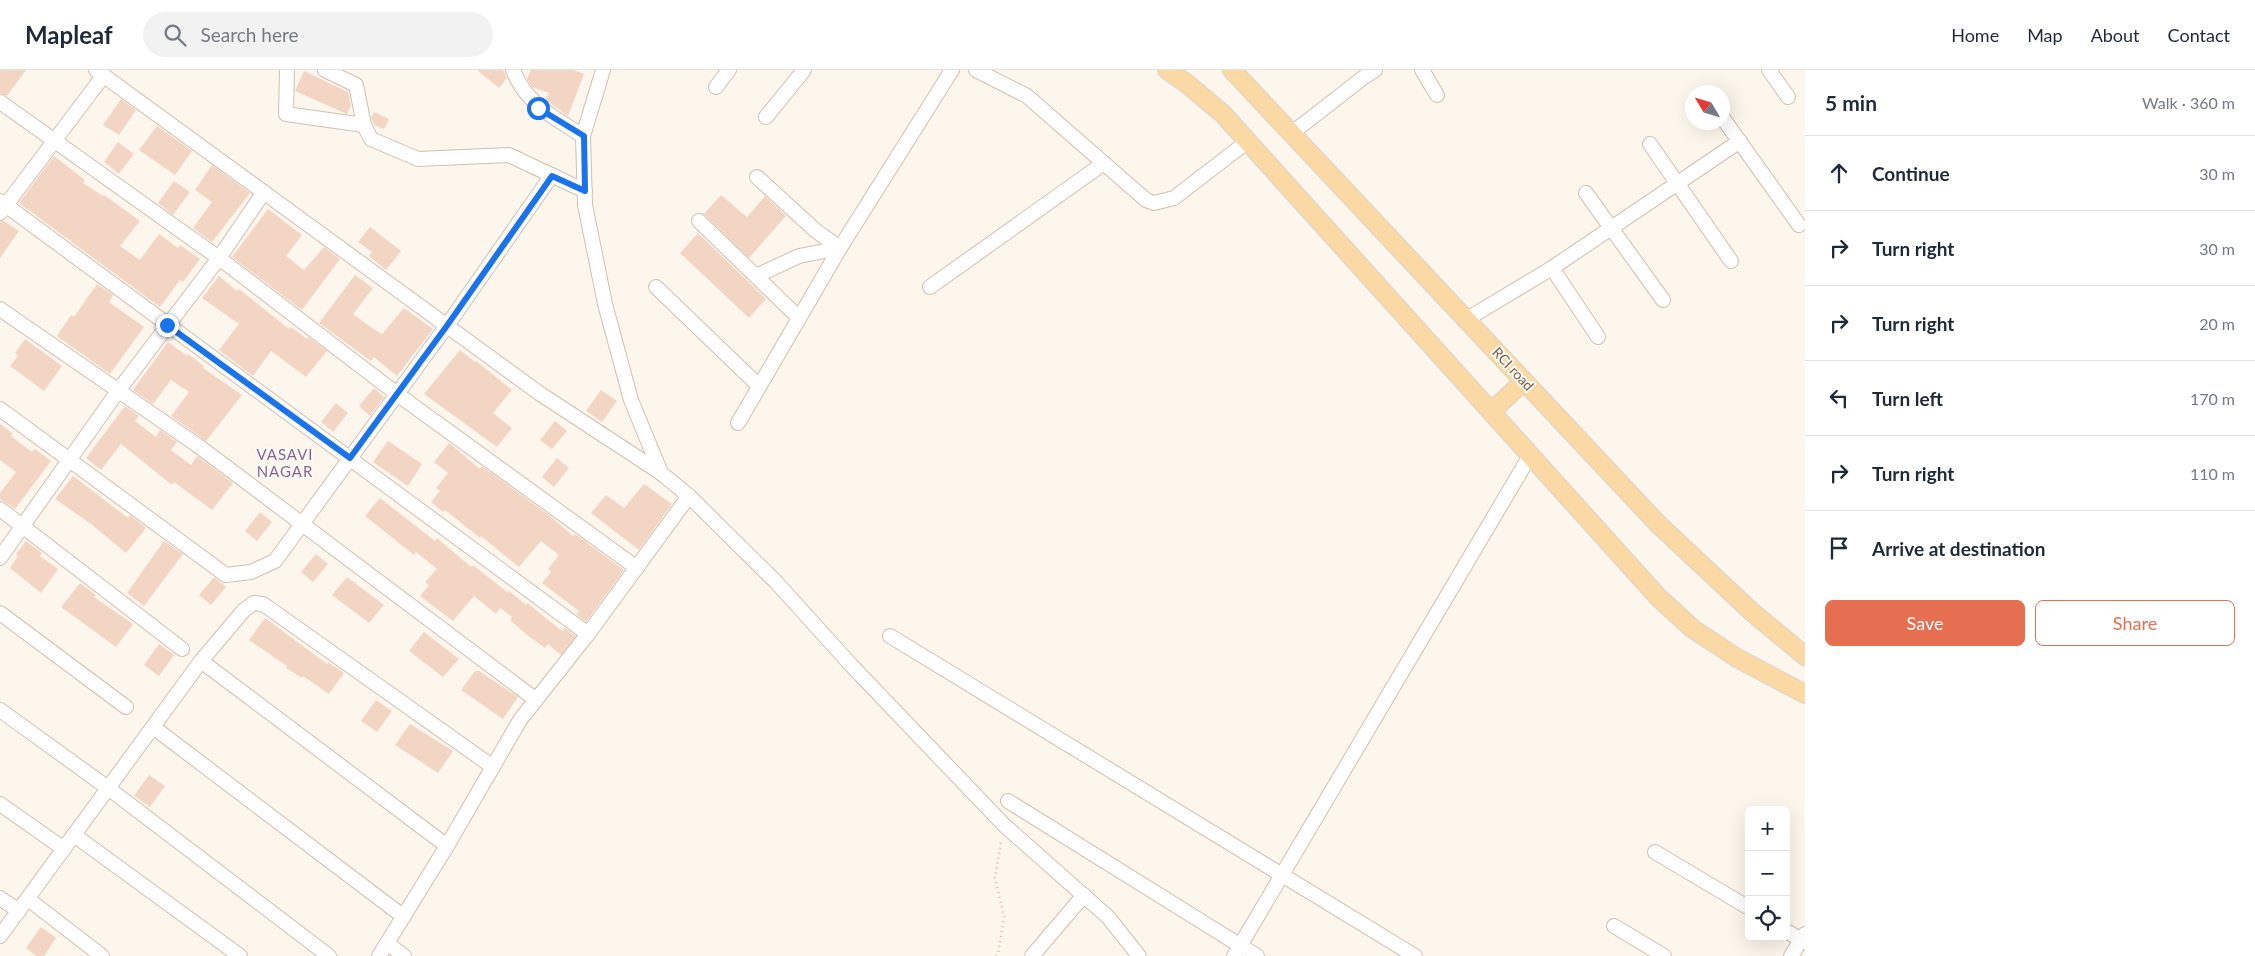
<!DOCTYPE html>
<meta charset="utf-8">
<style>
:root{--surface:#fff;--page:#f2f2f3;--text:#1f2937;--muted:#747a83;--line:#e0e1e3;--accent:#e76f51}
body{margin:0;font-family:Lato,sans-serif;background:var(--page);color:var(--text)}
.controls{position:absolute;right:15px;bottom:15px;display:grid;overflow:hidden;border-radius:8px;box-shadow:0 5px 20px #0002}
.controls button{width:45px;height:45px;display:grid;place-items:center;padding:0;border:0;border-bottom:1px solid var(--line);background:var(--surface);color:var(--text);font:25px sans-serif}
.compass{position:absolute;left:1685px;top:15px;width:45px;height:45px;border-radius:50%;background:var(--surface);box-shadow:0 5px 20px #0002;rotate:308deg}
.stop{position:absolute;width:15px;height:15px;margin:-11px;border:4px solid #1a73e8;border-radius:50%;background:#fff}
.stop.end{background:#1a73e8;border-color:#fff;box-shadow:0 1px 5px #0008}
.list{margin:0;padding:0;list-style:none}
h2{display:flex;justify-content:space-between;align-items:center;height:65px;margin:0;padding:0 20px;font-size:21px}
h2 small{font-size:16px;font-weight:400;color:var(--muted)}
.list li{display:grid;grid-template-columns:32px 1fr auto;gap:15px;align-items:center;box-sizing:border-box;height:75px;padding:0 20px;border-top:1px solid var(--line)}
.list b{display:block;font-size:19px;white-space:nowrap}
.list em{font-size:16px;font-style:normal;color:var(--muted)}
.actions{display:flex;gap:10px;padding:15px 20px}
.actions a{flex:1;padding:11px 0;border:1px solid var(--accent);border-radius:8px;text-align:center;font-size:18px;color:var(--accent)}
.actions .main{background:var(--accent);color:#fff}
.icon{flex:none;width:28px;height:28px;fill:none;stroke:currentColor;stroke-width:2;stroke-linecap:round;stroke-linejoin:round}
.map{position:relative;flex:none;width:1805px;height:886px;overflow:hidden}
header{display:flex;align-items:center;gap:30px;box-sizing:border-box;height:70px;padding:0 25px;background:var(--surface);border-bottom:1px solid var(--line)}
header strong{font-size:24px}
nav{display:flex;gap:28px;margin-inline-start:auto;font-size:18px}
.search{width:350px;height:45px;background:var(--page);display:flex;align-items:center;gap:12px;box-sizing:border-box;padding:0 18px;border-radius:28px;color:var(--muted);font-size:19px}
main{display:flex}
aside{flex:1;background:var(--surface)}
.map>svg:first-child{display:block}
</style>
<header>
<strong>Mapleaf</strong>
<div class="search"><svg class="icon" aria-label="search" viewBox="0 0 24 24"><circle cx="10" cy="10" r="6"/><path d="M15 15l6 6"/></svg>Search here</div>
<nav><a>Home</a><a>Map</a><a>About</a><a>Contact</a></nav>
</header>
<main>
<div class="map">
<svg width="1805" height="886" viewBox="0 0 1805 886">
<rect width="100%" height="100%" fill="#fdf6ec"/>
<g fill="#f3d5c3">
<polygon points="0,0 26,0 7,26 0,23"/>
<polygon points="477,0 503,0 507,8 499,18"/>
<polygon points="531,0 574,0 584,4 568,46 546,30 549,23 532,17 527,9"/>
<polygon points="304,1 348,22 351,36 347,44 295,21"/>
<polygon points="121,29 136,40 119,65 103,55"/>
<polygon points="374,42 389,49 384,59 374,55 371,47"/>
<polygon points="157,56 192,81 175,105 139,80"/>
<polygon points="118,72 134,84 119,104 104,92"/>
<polygon points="54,86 85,110 83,113 103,126 104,125 140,151 120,176 140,190 159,164 178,178 180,175 200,189 183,212 180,210 160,237 19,133"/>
<polygon points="212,95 250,123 212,172 193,158 212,132 195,120"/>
<polygon points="174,111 190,122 173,145 158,133"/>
<polygon points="721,125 747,147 765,126 786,146 749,188 704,144"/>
<polygon points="268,139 302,165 286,186 304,200 324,177 340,189 302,240 232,187"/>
<polygon points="4,151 19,161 0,188 0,152"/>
<polygon points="370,157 401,181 386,200 369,186 372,182 358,172"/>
<polygon points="698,163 766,229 749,248 680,183"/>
<polygon points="355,205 373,218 353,244 372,258 382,264 404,238 433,259 397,306 374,287 371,291 319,253"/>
<polygon points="219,206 237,221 239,219 289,259 291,257 307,269 308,267 327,281 306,307 271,281 253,306 219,280 239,254 202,228"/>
<polygon points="97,214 113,225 109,232 144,257 110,304 57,266 71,245 74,247"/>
<polygon points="25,269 62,296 44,321 10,296 18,286 15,283"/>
<polygon points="168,272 187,286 188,284 204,296 203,298 242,325 206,371 171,346 189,322 171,310 153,334 133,320"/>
<polygon points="460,280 475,292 476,291 512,320 493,343 512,358 497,377 424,324"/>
<polygon points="374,318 384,327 370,346 359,336"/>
<polygon points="601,320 617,331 602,352 586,341"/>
<polygon points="336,333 348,343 333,362 321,352"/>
<polygon points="125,336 139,346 135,351 156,367 160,360 177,372 171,380 191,395 197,386 233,413 212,440 174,412 172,415 121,374 101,400 86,388"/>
<polygon points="555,351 567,361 552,379 540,370"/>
<polygon points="0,354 13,364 11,366 32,382 35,379 51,391 15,439 0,429 0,423 16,402 0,390"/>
<polygon points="388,371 422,394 408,416 373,392"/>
<polygon points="449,373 480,399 482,396 550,446 573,466 575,464 624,500 586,552 576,544 579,541 542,513 551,502 548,499 559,485 541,471 519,497 481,466 480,468 445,440 443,442 431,432 440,421 436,418 448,403 434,392"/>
<polygon points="557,388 569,398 554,417 542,407"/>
<polygon points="73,406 128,448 130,445 146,458 126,483 91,454 55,429"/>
<polygon points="644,414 672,434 639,480 591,443 606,425 624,438"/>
<polygon points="380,428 435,471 437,468 471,497 473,495 507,522 509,521 526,535 527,533 562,561 565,558 576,566 561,585 548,574 545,578 527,565 510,550 512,547 500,538 496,544 474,526 453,551 420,526 429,515 425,512 437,499 416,482 414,485 365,446"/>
<polygon points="260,442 272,452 257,471 245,461"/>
<polygon points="26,471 42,483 40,486 58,499 41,523 10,498 18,486 16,484"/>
<polygon points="164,471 183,484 144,536 127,523"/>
<polygon points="316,484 328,494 313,512 301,502"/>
<polygon points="214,507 226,517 211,535 199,525"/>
<polygon points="347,507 384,535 369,553 332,525"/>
<polygon points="80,513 96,525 94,527 133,554 116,577 61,537"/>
<polygon points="265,548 327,594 328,592 344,603 329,624 303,606 302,608 286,598 287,596 249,570"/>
<polygon points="424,562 459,589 443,607 409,581"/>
<polygon points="159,574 174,585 159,606 144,595"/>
<polygon points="475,601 479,601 518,627 503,649 461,620"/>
<polygon points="376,630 392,641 377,662 361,651"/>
<polygon points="410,654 453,681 438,703 395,675"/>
<polygon points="149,705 165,716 150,737 134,726"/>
<polygon points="41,857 56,868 44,886 36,886 26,878"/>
</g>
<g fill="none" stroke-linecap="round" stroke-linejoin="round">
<defs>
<g id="minor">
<polyline points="96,0 539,323 661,403"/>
<polyline points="287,0 286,44 364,55"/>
<polyline points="325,0 356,15 364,55 371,69 418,89 509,85 585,121"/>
<path d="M513,0C526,34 555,48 583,66"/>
<polyline points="603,0 583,66 585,135 605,234 631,330 661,403 689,426 776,512 851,595 1004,755 1108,847 1139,886"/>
<polyline points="976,0 1027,26 1146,130 1154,133 1174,128 1248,71"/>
<polyline points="1422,0 1437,25"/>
<polyline points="1769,0 1788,27"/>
<polyline points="716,17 729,0"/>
<polyline points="0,32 219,188 397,324 637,498"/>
<polyline points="766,47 804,0"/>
<polyline points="1722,47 1799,155"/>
<polyline points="1292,63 1364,7 1375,0"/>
<polyline points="1650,74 1731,191"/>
<polyline points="757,107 816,161 840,178"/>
<polyline points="1586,123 1663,230"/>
<polyline points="0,131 588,564"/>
<polyline points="0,143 104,5"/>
<polyline points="699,151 798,247"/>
<polyline points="1552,198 1598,267"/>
<polyline points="756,206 799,186 840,178"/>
<polyline points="656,217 759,316"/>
<polyline points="930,217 1104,93"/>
<polyline points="0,239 197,375 535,629"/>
<polyline points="1467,249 1552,198 1740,71"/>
<polyline points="0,339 226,505 251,502 275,491 446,257 552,105"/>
<polyline points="738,353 840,178 952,0"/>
<polyline points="0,439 182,579"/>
<polyline points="0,488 118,321 219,188 264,122"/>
<polyline points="0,543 126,637"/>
<polyline points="890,566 1415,886"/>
<polyline points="201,591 447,776"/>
<polyline points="0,640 108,718 329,886"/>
<polyline points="153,657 404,847"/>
<polyline points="1008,731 1257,886"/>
<polyline points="0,734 64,779"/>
<polyline points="74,765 240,886"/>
<polyline points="1655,782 1749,838"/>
<polyline points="0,828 19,841"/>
<polyline points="28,829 102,886"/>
<polyline points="1614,856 1664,886"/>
<polyline points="1786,861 1805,872"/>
<polyline points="0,866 201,591 244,540 254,533 263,534 493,697"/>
<polyline points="387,873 404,886"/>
<polyline points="379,886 447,776 520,650 588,564 689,426"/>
<polyline points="1032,886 1084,825"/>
<polyline points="1234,886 1531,384"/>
<polyline points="1791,886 1805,864"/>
</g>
<g id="major">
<polyline points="1167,0 1186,13 1223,44 1658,527 1693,559 1737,588 1805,624"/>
<polyline points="1232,0 1658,454 1752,542 1805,586"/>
<polyline points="1492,341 1524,311"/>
</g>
</defs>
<use href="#minor" stroke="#d1beb0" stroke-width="16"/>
<use href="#major" stroke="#dad1cd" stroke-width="20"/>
<polyline stroke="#d9b8a5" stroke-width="2.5" stroke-dasharray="1 4" stroke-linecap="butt" points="996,886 998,884 1004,847 995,808 1001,771"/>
<use href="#minor" stroke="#fff" stroke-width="14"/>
<use href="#major" stroke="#fbd9a5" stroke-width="18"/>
</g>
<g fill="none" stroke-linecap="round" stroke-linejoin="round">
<polyline stroke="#1a73e8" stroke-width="6" points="167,255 350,388 446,257 552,106 585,121 584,66 538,38"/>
</g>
<g text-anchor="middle" stroke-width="4" stroke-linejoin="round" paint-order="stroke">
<g font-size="14" fill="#7a5c4d" stroke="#fffaf3">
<text transform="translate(1513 299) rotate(47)" y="5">RCI road</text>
</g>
<g font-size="15" letter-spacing="1" fill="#846695" stroke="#fffaf3">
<text x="285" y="390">VASAVI<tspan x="285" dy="17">NAGAR</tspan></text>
</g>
</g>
</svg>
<div class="controls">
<button>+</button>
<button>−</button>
<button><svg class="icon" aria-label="locate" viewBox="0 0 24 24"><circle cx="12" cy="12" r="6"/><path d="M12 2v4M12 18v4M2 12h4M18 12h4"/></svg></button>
</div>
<svg class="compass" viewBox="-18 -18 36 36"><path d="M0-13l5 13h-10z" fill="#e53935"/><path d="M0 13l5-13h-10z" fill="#747a83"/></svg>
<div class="stop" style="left:538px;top:38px"></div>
<div class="stop end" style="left:167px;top:255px"></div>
</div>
<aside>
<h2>5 min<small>Walk · 360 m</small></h2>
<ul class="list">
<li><svg class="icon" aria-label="ahead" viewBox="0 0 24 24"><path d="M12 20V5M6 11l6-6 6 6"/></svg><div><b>Continue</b></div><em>30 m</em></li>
<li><svg class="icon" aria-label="right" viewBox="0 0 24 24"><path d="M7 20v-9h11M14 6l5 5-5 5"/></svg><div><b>Turn right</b></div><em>30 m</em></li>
<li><svg class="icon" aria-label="right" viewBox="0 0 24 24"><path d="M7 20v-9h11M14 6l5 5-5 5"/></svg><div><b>Turn right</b></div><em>20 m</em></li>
<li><svg class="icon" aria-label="left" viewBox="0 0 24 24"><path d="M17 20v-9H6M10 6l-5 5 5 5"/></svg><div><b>Turn left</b></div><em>170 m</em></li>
<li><svg class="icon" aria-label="right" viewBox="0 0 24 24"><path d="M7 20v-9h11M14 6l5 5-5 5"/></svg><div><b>Turn right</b></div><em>110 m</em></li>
<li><svg class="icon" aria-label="arrive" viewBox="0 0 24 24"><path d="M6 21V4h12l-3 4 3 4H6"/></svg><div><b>Arrive at destination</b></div></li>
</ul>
<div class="actions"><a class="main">Save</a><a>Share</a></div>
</aside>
</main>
